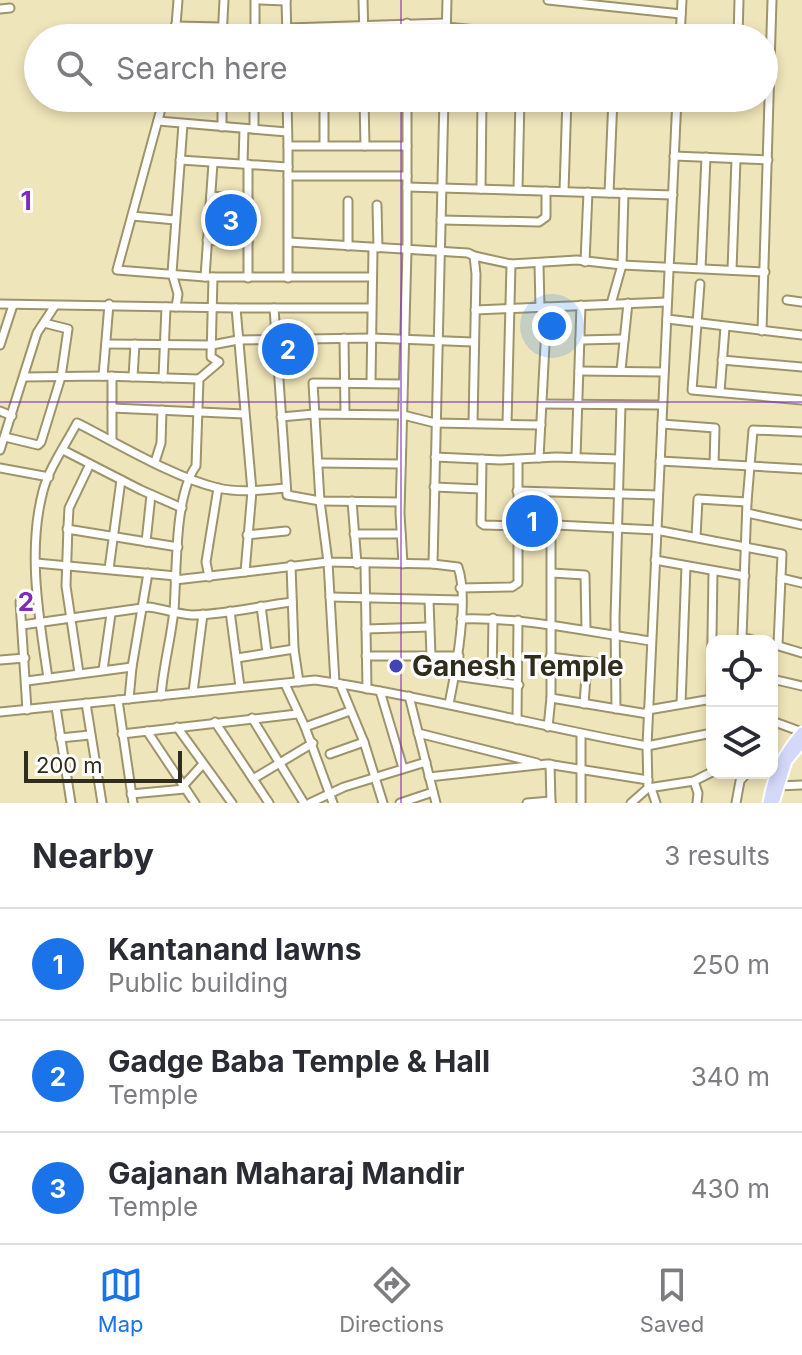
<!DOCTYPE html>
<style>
:root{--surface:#fff;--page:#f7f7f7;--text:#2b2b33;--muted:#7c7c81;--line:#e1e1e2;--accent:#1a73e8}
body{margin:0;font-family:Inter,sans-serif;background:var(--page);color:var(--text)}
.controls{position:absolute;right:24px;bottom:24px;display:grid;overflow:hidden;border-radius:16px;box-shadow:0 4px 12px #0003}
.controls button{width:72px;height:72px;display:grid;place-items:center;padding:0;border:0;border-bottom:2px solid var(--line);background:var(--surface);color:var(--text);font:40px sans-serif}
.scale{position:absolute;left:24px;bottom:20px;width:158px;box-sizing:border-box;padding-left:8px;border:4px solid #312d1c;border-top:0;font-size:22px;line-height:28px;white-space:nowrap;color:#312d1c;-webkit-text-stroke:6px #fff;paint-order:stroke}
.you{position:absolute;left:552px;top:326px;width:28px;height:28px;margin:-20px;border:6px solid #fff;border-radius:50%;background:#1a73e8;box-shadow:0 0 0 12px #1a73e833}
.badge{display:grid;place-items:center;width:52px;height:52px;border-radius:50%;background:var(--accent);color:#fff;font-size:26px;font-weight:700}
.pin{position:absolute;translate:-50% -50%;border:4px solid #fff;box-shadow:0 2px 8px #0006}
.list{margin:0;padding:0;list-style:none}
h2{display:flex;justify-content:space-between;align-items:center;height:104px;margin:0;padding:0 32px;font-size:34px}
h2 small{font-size:26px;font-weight:400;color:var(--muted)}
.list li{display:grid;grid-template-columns:52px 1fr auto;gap:24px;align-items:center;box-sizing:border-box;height:112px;padding:0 32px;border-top:2px solid var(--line)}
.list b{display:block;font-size:30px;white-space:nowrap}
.list p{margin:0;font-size:26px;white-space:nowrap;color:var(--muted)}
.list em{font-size:26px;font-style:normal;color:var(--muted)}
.icon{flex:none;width:44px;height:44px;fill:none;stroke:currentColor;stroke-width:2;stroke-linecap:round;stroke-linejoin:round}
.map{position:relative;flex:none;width:802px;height:803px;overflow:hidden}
.search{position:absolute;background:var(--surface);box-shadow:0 4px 12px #0003;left:24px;right:24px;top:24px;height:88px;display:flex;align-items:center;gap:20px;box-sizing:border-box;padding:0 28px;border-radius:44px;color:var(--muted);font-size:30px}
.sheet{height:440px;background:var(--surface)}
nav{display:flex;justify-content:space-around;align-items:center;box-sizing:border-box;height:112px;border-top:2px solid var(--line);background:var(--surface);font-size:22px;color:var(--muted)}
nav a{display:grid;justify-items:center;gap:4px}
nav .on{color:var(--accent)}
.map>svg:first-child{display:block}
</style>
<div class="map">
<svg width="802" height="803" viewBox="0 0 802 803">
<rect width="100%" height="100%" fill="#efe5ba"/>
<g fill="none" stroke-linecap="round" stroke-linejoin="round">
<defs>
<g id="minor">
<polyline points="260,0 286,1"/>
<polyline points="286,0 287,38"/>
<polyline points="363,0 364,38"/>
<polyline points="548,0 681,14"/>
<polyline points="0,9 10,8"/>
<polyline points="407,23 407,38"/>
<polyline points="175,26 222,27"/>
<polyline points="446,27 560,38"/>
<polyline points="287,28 446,23"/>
<polyline points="175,38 178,0"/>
<polyline points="222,38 224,0"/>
<polyline points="255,38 255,0"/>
<polyline points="446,38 447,0"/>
<polyline points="680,38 682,0"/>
<polyline points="738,38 739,0"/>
<polyline points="164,98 117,270 205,277 371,277"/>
<polyline points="254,98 254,129"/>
<polyline points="287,98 288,146 407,146"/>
<polyline points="324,98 324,144"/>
<polyline points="364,98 365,146"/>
<polyline points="677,98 647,746 712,733"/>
<polyline points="158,121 287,132"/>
<polyline points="222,127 222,98"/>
<polyline points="288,146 288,278"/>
<polyline points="674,156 768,160"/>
<polyline points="180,160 288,167"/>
<polyline points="243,163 244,129"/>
<polyline points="248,164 248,278"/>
<polyline points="288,176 407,176"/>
<polyline points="407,187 673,195"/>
<polyline points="481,189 482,98"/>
<polyline points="518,190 520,98"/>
<polyline points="564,191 567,98"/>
<polyline points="609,193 613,98"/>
<polyline points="211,196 248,199"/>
<polyline points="348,201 348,246"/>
<polyline points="377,205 378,248"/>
<polyline points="132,216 175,220"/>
<polyline points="441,220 539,222 546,217 546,191"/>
<polyline points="207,240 248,243"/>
<polyline points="289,242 468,253 474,256 476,274 473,423"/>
<polyline points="474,256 511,264 577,260 622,265 765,272"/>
<polyline points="585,262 588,192"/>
<polyline points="539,264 540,308"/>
<polyline points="701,268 706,157"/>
<polyline points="732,270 736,159"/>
<polyline points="205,277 213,163"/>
<polyline points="700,284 692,390 802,400"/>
<polyline points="787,300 802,302"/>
<path d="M0,304L236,308L252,491L245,572L328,562L335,683C440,700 542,727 647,746L648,788"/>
<polyline points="611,304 622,265 624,193"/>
<polyline points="176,307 178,294 172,273 183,124"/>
<polyline points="236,308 371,308"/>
<polyline points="274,308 287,495 320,501 400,502"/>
<polyline points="475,310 667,302"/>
<polyline points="667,319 802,335"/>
<polyline points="762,331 772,0"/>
<polyline points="344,338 345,414"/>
<polyline points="580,340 624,339"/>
<polyline points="106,344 212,345 238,340 372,338 473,342"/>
<polyline points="0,345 13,305"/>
<polyline points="722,360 802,367"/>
<polyline points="621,370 628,303"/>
<polyline points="579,371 664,372"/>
<polyline points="103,376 109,304"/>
<polyline points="24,377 103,376 199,379"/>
<polyline points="133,377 135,344"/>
<polyline points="163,378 166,307"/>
<polyline points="371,382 373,248"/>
<path d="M403,384L313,383L320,501L328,562L433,564L458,567C469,599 456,670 449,704"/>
<polyline points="720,392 725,327"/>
<polyline points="542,404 662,405"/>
<polyline points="112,408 244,414"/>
<polyline points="0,411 12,416"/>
<polyline points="281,417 314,414 403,415 435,423 541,425"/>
<polyline points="507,424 511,264"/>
<polyline points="662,424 715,428 714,464"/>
<polyline points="5,437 38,445 41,442 61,377 68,329 44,323"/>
<polyline points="112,441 112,376"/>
<polyline points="0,450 37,333 54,307"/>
<polyline points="63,450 141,490 182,508"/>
<polyline points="435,457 500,460 556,457 619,459"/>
<polyline points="576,457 581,305"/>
<polyline points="539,458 547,307"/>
<polyline points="482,459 481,523 484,525 516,526"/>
<polyline points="660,461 802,469"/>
<polyline points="155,462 161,443 162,410"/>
<polyline points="318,463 401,464"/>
<polyline points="0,468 49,477"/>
<polyline points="434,487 481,489"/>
<polyline points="517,491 658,495"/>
<polyline points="352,501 357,564"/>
<polyline points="747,513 802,525"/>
<polyline points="516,523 656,530 782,554 778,645"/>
<polyline points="67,529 178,547"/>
<polyline points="354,534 401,534"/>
<polyline points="247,535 286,531"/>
<polyline points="696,537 698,499 747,502"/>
<polyline points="146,542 151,495"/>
<polyline points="655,560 745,576"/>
<polyline points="36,563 176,576"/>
<polyline points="403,564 400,513 407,250 407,98"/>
<polyline points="433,564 444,98"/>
<polyline points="291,565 294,649 299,682"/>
<polyline points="365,565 367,689"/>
<polyline points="109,569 121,480"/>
<polyline points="552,573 585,575 586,630"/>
<polyline points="209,577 206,562 218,488"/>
<polyline points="781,578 802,583"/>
<polyline points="175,580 245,572"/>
<polyline points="460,588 512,587 518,583 518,460"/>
<polyline points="330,597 460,600"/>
<polyline points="429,600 431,656"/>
<polyline points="20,602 27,710"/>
<polyline points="261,606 267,653"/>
<polyline points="230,611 240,687"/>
<path d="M461,619C525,617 588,632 651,641"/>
<path d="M22,625L149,607C164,609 176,614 192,615C224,615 259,606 292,602"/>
<polyline points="366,629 429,627"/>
<polyline points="756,641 742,637 747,502 753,430 802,432"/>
<polyline points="772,644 802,653"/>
<polyline points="366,656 459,656"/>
<polyline points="550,657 615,665"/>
<polyline points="237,658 294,649"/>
<polyline points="0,660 25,658"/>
<polyline points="103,670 111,614"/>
<polyline points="79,673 66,586 68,526 69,508 90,464"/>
<polyline points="455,676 519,685"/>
<path d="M48,678C39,617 27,551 43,491C49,468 66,444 77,423C117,443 175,478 218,488C240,493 264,490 286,488"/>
<polyline points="772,679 802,686"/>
<polyline points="27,681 132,667"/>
<polyline points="492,681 493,618"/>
<polyline points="285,684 305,727 350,711"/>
<polyline points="340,684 364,742 383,803"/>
<polyline points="380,691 403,768"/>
<polyline points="193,692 203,614"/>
<path d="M161,696C163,667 171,639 174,610C177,572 174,496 196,466L199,379L219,362L211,357L213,277"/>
<polyline points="409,696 436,803"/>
<polyline points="551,698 648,714"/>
<polyline points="129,699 132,667 148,573"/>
<polyline points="711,699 713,572"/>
<polyline points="118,700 133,803"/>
<polyline points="86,703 102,803"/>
<polyline points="584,704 587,662"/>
<polyline points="681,704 686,566"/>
<polyline points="56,707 71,803"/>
<polyline points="616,709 615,619 621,405"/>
<polyline points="648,710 712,699"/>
<polyline points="0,712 315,680 335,683"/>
<polyline points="252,718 304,803"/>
<polyline points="517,720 518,620"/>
<polyline points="772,721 802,732"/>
<polyline points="215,722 269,803"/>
<polyline points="177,727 232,803"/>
<polyline points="305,727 333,803"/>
<polyline points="548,727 551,698 551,526"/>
<polyline points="147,731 195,803"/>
<polyline points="418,733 537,763"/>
<polyline points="122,734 297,714"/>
<polyline points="60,738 90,735"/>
<polyline points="330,754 364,742"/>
<polyline points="550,764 551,803"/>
<polyline points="429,777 547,764 648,780"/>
<polyline points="253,779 313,743"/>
<polyline points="694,781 698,793 697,803"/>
<polyline points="183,786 203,764"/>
<polyline points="777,786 802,785"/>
<polyline points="651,788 656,803"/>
<polyline points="131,794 185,789"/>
<polyline points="310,803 344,787 426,762"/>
<polyline points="400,803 433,792"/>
<polyline points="527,803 551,801"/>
<polyline points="581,803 581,734"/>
<polyline points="631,803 648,788 694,781 712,772"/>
<polyline points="736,803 740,781 747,773"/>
</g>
<g id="major">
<path d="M768,803C773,774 783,754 802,732"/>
<polyline points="774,803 787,761 802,743"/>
</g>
</defs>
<use href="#minor" stroke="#9d946b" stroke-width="11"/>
<use href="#major" stroke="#fff" stroke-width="13"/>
<use href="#minor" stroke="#fff" stroke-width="7"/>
<use href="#major" stroke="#d4d9fa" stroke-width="9"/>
</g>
<path fill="none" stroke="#7b2cbf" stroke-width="2" stroke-opacity="0.55" d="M401,0V38M401,98V803M0,402H802"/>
<circle fill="#4442b8" stroke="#fff" stroke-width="3" cx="396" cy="666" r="8"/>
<g text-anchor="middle" stroke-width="6" stroke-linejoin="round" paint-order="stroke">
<g font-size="28" font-weight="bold" fill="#312d1c" stroke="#fff" text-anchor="start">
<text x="412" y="676">Ganesh Temple</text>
</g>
</g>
<g font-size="26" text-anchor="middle" font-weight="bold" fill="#7b2cbf" stroke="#fff" stroke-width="6" stroke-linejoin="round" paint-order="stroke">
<text x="26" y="210">1</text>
<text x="26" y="611">2</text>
</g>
</svg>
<div class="controls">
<button><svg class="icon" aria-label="locate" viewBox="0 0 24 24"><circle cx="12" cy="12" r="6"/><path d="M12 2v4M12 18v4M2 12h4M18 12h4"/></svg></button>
<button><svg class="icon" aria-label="layers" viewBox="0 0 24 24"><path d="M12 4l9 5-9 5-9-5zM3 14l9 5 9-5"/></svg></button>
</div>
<div class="scale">200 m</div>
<div class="you"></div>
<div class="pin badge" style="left:532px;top:521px">1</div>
<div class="pin badge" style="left:288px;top:349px">2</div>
<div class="pin badge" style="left:231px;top:220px">3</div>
<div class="search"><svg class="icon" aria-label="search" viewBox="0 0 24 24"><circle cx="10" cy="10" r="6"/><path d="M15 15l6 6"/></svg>Search here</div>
</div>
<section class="sheet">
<h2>Nearby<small>3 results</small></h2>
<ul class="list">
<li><span class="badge">1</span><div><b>Kantanand lawns</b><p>Public building</p></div><em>250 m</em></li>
<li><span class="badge">2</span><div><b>Gadge Baba Temple &amp; Hall</b><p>Temple</p></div><em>340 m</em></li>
<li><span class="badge">3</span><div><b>Gajanan Maharaj Mandir</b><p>Temple</p></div><em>430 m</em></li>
</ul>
</section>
<nav>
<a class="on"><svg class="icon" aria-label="map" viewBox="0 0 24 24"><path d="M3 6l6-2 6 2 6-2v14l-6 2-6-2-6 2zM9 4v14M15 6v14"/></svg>Map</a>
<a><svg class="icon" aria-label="directions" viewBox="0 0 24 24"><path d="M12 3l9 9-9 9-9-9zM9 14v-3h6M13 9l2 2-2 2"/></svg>Directions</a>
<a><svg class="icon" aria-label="saved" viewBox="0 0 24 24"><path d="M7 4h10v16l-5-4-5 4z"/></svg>Saved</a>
</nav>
